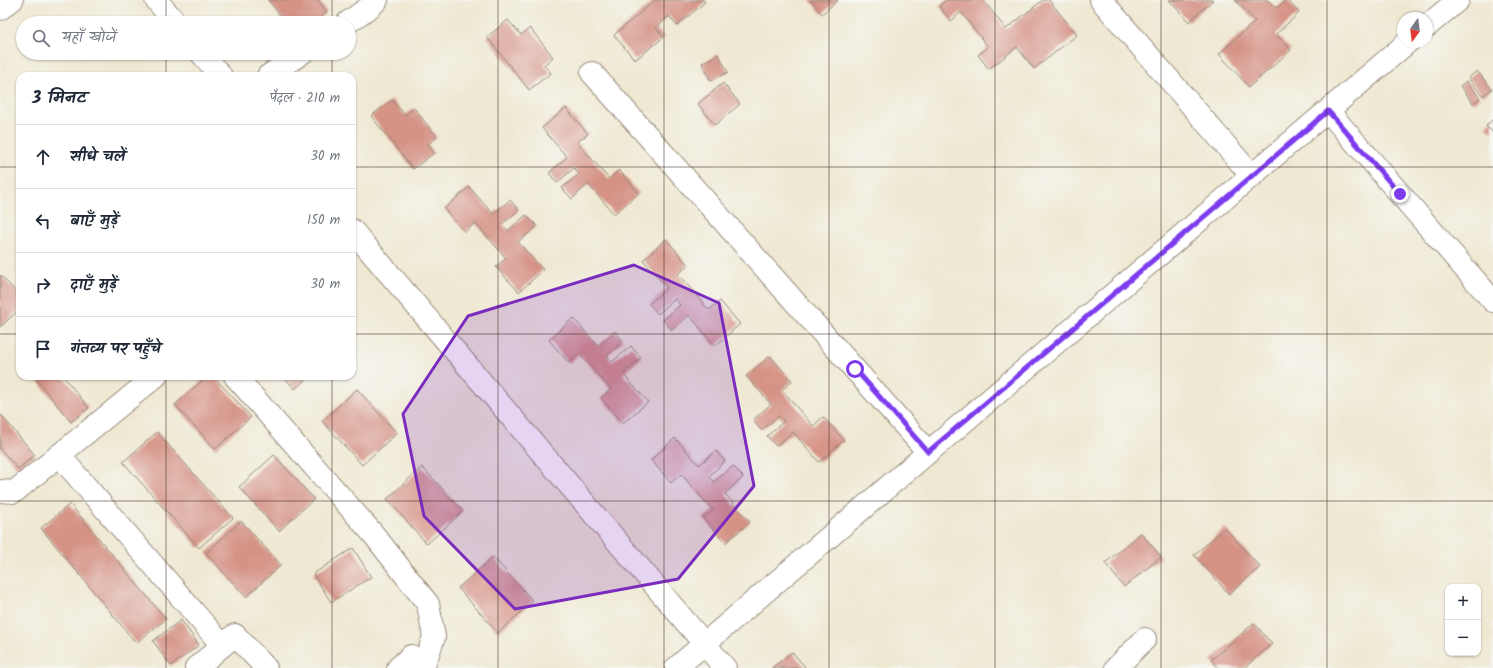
<!DOCTYPE html>
<html lang="hi">
<meta charset="utf-8">
<style>
:root{--surface:#fff;--page:#f2f2f3;--text:#1f2937;--muted:#747a83;--line:#e0e1e3}
body{margin:0;font-family:Kalam,"Playpen Sans Deva",sans-serif;background:var(--page);color:var(--text)}
.controls{position:absolute;right:12px;bottom:12px;display:grid;overflow:hidden;border-radius:8px;box-shadow:0 1px 3px #0004}
.controls button{width:36px;height:36px;display:grid;place-items:center;padding:0;border:0;border-bottom:1px solid var(--line);background:var(--surface);color:var(--text);font:20px sans-serif}
.compass{position:absolute;left:1397px;top:12px;width:36px;height:36px;border-radius:50%;background:var(--surface);box-shadow:0 1px 3px #0004;rotate:194deg}
.stop{position:absolute;width:12px;height:12px;margin:-9px;border:3px solid #7c3aed;border-radius:50%;background:#fff}
.stop.end{background:#7c3aed;border-color:#fff;box-shadow:0 1px 4px #0008}
.list{margin:0;padding:0;list-style:none}
h2{display:flex;justify-content:space-between;align-items:center;height:52px;margin:0;padding:0 16px;font-size:17px}
h2 small{font-size:13px;font-weight:400;color:var(--muted)}
.list li{display:grid;grid-template-columns:26px 1fr auto;gap:12px;align-items:center;box-sizing:border-box;height:64px;padding:0 16px;border-top:1px solid var(--line)}
.list b{display:block;font-size:15px;white-space:nowrap}
.list em{font-size:13px;font-style:normal;color:var(--muted)}
.icon{flex:none;width:22px;height:22px;fill:none;stroke:currentColor;stroke-width:2;stroke-linecap:round;stroke-linejoin:round}
.map{position:relative;flex:none;width:1493px;height:668px;overflow:hidden}
.search{position:absolute;background:var(--surface);box-shadow:0 1px 3px #0004;left:16px;top:16px;width:340px;height:44px;display:flex;align-items:center;gap:10px;box-sizing:border-box;padding:0 14px;border-radius:22px;color:var(--muted);font-size:15px}
.panel{position:absolute;background:var(--surface);box-shadow:0 1px 3px #0004;left:16px;top:72px;width:340px;height:308px;border-radius:12px}
.map>svg:first-child{display:block}
</style>
<div class="map">
<svg width="1493" height="668" viewBox="0 0 1493 668">
<rect width="100%" height="100%" fill="#f6f6f2"/>
<filter id="ink" filterUnits="userSpaceOnUse"><feTurbulence type="fractalNoise" baseFrequency=".025" numOctaves="2"/><feDisplacementMap in="SourceGraphic" scale="8" xChannelSelector="R" yChannelSelector="G"/><feConvolveMatrix kernelMatrix="1 2 1 2 8 2 1 2 1" color-interpolation-filters="sRGB"/></filter>
<filter id="wash" filterUnits="userSpaceOnUse"><feTurbulence type="fractalNoise" baseFrequency=".012" numOctaves="4" result="noise"/><feDisplacementMap in="SourceGraphic" scale="16" xChannelSelector="R" yChannelSelector="G"/><feGaussianBlur stdDeviation="0.9" result="paint"/><feColorMatrix in="noise" values="0 0 0 0 0 0 0 0 0 0 0 0 0 0 0 0 0 1.4 0 .05"/><feComposite in="paint" operator="in"/></filter>
<g filter="url(#wash)">
<rect width="100%" height="100%" fill="#efe8d2"/>
<g id="blocks">
<g fill="#d59386">
<polygon points="268,0 318,0 327,12 318,20 321,23 286,23"/>
<polygon points="655,0 704,0 705,2 677,26 669,16 656,28 664,37 635,60 614,35"/>
<polygon points="810,0 838,0 822,14"/>
<polygon points="946,0 983,0 1006,29 1043,0 1049,0 1077,35 1034,69 1017,47 989,69 978,55 988,47 961,12 951,21 939,6"/>
<polygon points="1169,0 1213,0 1189,22"/>
<polygon points="1235,0 1268,0 1276,8 1287,0 1299,13 1276,34 1291,50 1249,87 1219,54 1255,21"/>
<polygon points="508,20 521,35 530,28 553,57 544,65 551,73 529,90 487,37"/>
<polygon points="718,54 728,72 711,81 702,63"/>
<polygon points="1477,71 1492,89 1483,96 1468,78"/>
<polygon points="1466,81 1480,98 1473,103 1460,86"/>
<polygon points="723,83 740,104 715,125 698,104"/>
<polygon points="392,100 405,115 414,108 437,137 428,144 434,153 413,169 371,116"/>
<polygon points="566,108 588,134 577,142 609,179 619,170 639,193 614,214 588,184 572,199 562,188 579,174 574,168 557,183 549,173 567,157 542,128"/>
<polygon points="1493,119 1493,133 1486,126"/>
<polygon points="469,187 493,214 510,200 519,210 502,224 508,231 526,215 537,226 518,242 543,270 519,292 496,267 506,258 475,223 465,232 444,209"/>
<polygon points="666,239 688,265 678,274 709,310 720,301 740,324 715,346 689,315 672,330 663,320 680,305 675,299 658,314 649,304 667,288 643,260"/>
<polygon points="0,275 20,296 20,309 0,327"/>
<polygon points="573,318 598,346 615,331 623,341 607,356 612,362 631,346 641,358 623,374 648,402 623,423 601,398 611,389 579,354 569,363 549,340"/>
<polygon points="770,356 792,381 782,390 813,426 823,417 844,440 819,462 793,432 776,446 767,436 784,421 779,416 761,430 753,420 771,404 746,376"/>
<polygon points="40,376 63,376 89,408 71,422 36,379"/>
<polygon points="207,376 213,376 251,417 215,449 175,405"/>
<polygon points="283,376 309,376 295,389"/>
<polygon points="357,389 397,433 362,465 322,421"/>
<polygon points="0,414 35,455 18,469 0,449"/>
<polygon points="157,432 233,518 199,548 123,462"/>
<polygon points="675,438 699,465 716,451 725,461 709,476 714,482 733,466 743,477 725,494 750,522 725,543 703,518 713,510 681,474 671,483 651,460"/>
<polygon points="274,455 314,499 279,531 239,487"/>
<polygon points="422,467 463,511 427,544 387,499"/>
<polygon points="70,504 166,619 136,643 41,528"/>
<polygon points="241,521 281,565 246,597 206,553"/>
<polygon points="1225,528 1260,567 1229,594 1194,555"/>
<polygon points="1141,533 1161,557 1124,587 1105,563"/>
<polygon points="353,548 371,577 331,602 313,574"/>
<polygon points="493,557 533,601 498,633 458,588"/>
<polygon points="181,620 199,645 171,666 153,641"/>
<polygon points="1254,623 1272,644 1244,668 1218,668 1211,660"/>
<polygon points="792,652 806,668 772,668"/>
</g>
</g>
</g>
<g filter="url(#ink)">
<use href="#blocks" fill-opacity="0" stroke="#958978" stroke-width="1"/>
<g fill="none" stroke-linecap="round" stroke-linejoin="round">
<defs>
<g id="minor">
<polyline points="156,0 176,23"/>
<polyline points="1101,0 1252,176"/>
<polyline points="0,9 12,0"/>
<polyline points="347,23 371,6 377,0"/>
<polyline points="1427,26 1458,0"/>
<polyline points="201,53 221,76"/>
<polyline points="592,73 928,452"/>
<polyline points="268,76 302,53"/>
<polyline points="1328,111 1493,301"/>
<polyline points="352,230 725,668"/>
<polyline points="235,376 374,535 428,604 434,637 423,668"/>
<polyline points="59,455 222,645"/>
<polyline points="0,491 14,492 156,376"/>
<polyline points="196,668 235,635 266,668"/>
<polyline points="398,668 411,656 421,668"/>
<polyline points="676,668 1408,42"/>
<polyline points="1116,668 1145,639"/>
</g>
</defs>
<use href="#minor" stroke="#958978" stroke-width="24"/>
<use href="#minor" stroke="#fff" stroke-width="22"/>
</g>
</g>
<g fill="none" stroke-linecap="round" stroke-linejoin="round" filter="url(#ink)">
<polyline stroke="#7c3aed" stroke-width="5" points="855,369 928,452 1328,111 1400,194"/>
</g>
<path fill="#7b2cbf" fill-opacity="0.2" stroke="#7b2cbf" stroke-width="3" stroke-linejoin="round" d="M634,265L719,303L754,486L678,579L515,609L424,516L403,414L468,316Z"/>
<path fill="none" stroke="#3b2a1e" stroke-width="1" stroke-opacity="0.55" d="M166,0V23M332,0V23M498,0V668M664,0V668M829,0V668M995,0V668M1161,0V668M1327,0V668M166,53V76M332,53V76M0,167H20M352,167H1493M0,334H20M352,334H1493M166,376V668M332,376V668M0,501H1493"/>
</svg>
<div class="controls">
<button>+</button>
<button>−</button>
</div>
<svg class="compass" viewBox="-18 -18 36 36"><path d="M0-13l5 13h-10z" fill="#e53935"/><path d="M0 13l5-13h-10z" fill="#747a83"/></svg>
<div class="stop" style="left:855px;top:369px"></div>
<div class="stop end" style="left:1400px;top:194px"></div>
<div class="search"><svg class="icon" aria-label="search" viewBox="0 0 24 24"><circle cx="10" cy="10" r="6"/><path d="M15 15l6 6"/></svg>यहाँ खोजें</div>
<section class="panel">
<h2>3 मिनट<small>पैदल · 210 m</small></h2>
<ul class="list">
<li><svg class="icon" aria-label="ahead" viewBox="0 0 24 24"><path d="M12 20V5M6 11l6-6 6 6"/></svg><div><b>सीधे चलें</b></div><em>30 m</em></li>
<li><svg class="icon" aria-label="left" viewBox="0 0 24 24"><path d="M17 20v-9H6M10 6l-5 5 5 5"/></svg><div><b>बाएँ मुड़ें</b></div><em>150 m</em></li>
<li><svg class="icon" aria-label="right" viewBox="0 0 24 24"><path d="M7 20v-9h11M14 6l5 5-5 5"/></svg><div><b>दाएँ मुड़ें</b></div><em>30 m</em></li>
<li><svg class="icon" aria-label="arrive" viewBox="0 0 24 24"><path d="M6 21V4h12l-3 4 3 4H6"/></svg><div><b>गंतव्य पर पहुँचे</b></div></li>
</ul>
</section>
</div>
